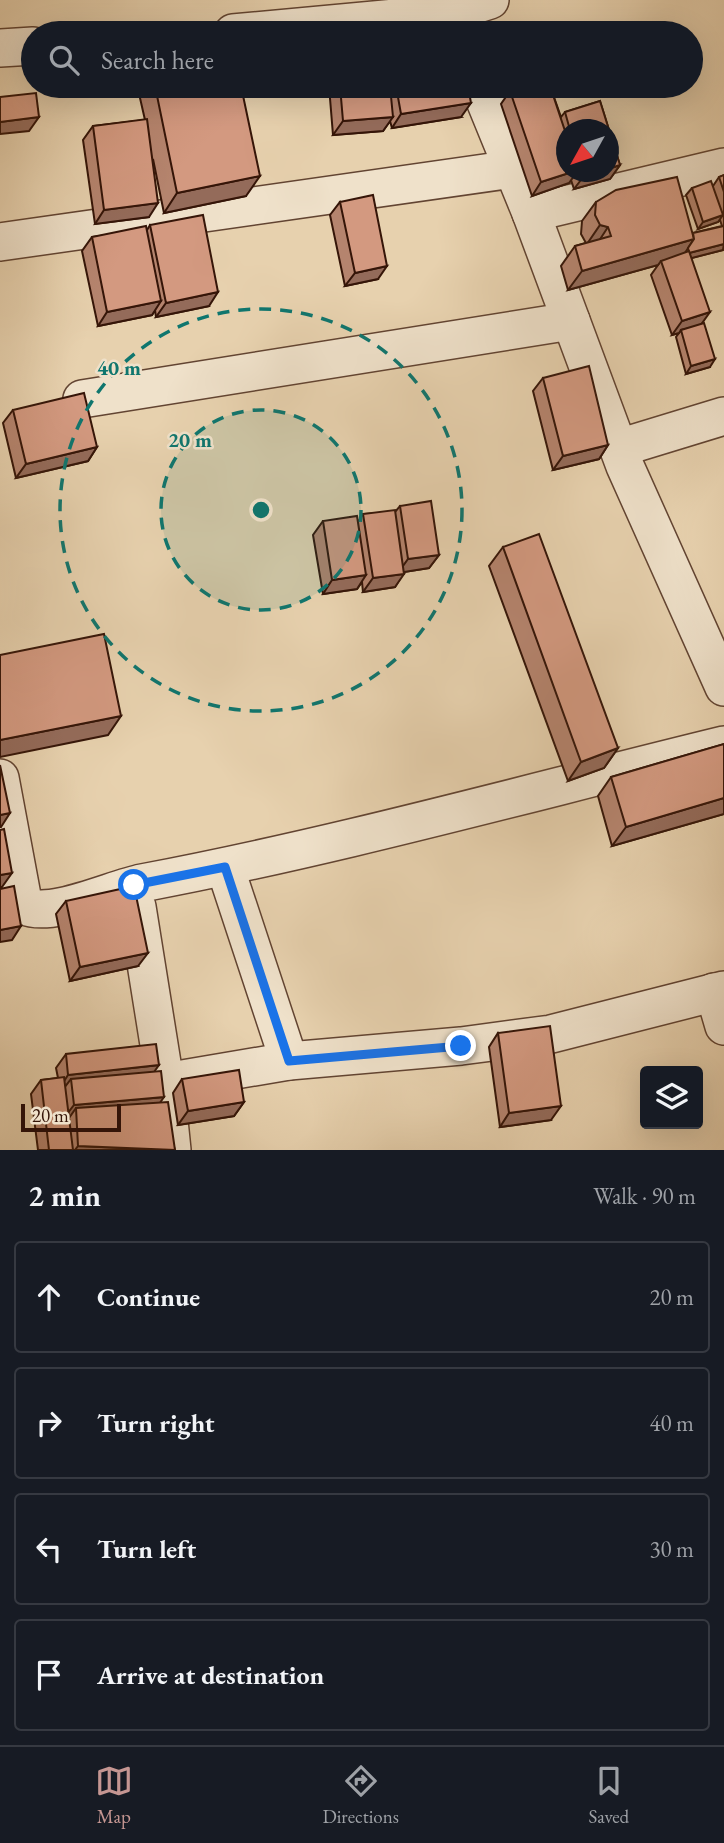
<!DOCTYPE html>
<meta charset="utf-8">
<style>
:root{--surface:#171b24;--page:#242831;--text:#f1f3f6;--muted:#9ea1a6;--line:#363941;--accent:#c59692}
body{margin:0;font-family:"EB Garamond",serif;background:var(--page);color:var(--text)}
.controls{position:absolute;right:21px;bottom:21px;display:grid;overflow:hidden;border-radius:7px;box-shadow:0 7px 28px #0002}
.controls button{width:63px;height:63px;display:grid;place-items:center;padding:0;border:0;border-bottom:2px solid var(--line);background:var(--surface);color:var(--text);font:35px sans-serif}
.compass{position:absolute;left:556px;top:119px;width:63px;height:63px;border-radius:50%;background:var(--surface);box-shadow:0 7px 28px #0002;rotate:230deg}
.scale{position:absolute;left:21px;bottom:18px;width:100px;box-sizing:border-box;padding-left:7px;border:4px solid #351508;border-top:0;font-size:19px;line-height:24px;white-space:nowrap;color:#351508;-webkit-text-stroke:5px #efe1ca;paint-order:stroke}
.stop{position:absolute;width:21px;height:21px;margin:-16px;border:5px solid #1a73e8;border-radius:50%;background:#fff}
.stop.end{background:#1a73e8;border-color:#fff;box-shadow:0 2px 7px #0008}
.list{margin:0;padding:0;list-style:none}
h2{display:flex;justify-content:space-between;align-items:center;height:91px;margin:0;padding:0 28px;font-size:30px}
h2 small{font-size:23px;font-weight:400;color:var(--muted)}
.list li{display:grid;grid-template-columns:46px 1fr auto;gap:21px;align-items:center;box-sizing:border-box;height:112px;margin:0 14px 14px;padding:0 14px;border:2px solid var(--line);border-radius:7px}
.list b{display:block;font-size:26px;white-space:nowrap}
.list em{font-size:23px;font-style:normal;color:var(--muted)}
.icon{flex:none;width:38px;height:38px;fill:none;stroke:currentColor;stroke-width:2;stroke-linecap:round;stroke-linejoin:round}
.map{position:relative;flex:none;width:724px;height:1150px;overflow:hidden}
.search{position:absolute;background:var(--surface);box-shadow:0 7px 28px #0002;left:21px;right:21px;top:21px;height:77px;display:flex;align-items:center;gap:18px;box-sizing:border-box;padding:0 24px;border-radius:38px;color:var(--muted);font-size:26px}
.sheet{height:595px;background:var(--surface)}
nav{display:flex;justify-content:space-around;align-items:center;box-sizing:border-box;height:98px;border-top:2px solid var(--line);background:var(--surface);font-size:19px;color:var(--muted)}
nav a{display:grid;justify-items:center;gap:4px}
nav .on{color:var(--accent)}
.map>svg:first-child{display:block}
</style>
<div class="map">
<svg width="724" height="1150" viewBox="0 0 724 1150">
<rect width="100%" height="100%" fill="#e7d1ae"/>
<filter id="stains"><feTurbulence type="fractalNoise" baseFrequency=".00286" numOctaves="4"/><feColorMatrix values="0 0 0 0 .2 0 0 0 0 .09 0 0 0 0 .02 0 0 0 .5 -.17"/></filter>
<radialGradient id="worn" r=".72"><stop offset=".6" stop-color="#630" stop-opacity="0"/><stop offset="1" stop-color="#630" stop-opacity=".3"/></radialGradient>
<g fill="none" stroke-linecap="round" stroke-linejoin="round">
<defs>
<g id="minor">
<polyline points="233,33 449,13 490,0"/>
<polyline points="0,48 33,46"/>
<polyline points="479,86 531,213 625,466 724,687"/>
<polyline points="531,213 724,167"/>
<polyline points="0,242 513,169"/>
<polyline points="82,399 571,321"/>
<polyline points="619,448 724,416"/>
<path d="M0,778L22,896L25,906C52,918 112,889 142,883C338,846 531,792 724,745"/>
<polyline points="225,867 289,1061"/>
<polyline points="137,907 165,1082 172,1150"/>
<polyline points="714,992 724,1026"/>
<polyline points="165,1082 289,1061 461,1046 551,1034 724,990"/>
</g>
</defs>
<use href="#minor" stroke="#624432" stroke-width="40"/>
<use href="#minor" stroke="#efe1ca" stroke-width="37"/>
</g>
<g fill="#b5846e" stroke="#351508" stroke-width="2" fill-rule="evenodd">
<polygon points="149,86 241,86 246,196 164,213 153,159 149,217 95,224 83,140 93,126 145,120 140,98"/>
<polygon points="329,86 396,86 461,117 392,128 390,121 383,131 333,135"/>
<path d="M525,86H550L561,117L565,112L600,101L620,165L610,179L574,189L571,180L569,183L532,196L501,104L510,91ZM566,130H608V172H566Z"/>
<polygon points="724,175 724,249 723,250 691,258 701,324 710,367 686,374 676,337 679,333 672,335 651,275 658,265 568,290 561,266 575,246 586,243 581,234 582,221 596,202 693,233 722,226 720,220 718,222 698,229 686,195 692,188 713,186 719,177"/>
<polygon points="340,202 378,279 345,286 330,215"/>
<polygon points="150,225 209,306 156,317 155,310 152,315 98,326 82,251 92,237 147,230"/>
<polygon points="543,378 608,445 599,459 553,470 533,391"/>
<polygon points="13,410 97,447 88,461 16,478 3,423"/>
<polygon points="400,506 439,555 429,568 404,572 395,587 363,592 362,582 357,589 323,594 313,535 323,521 358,522 363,514 395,512"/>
<polygon points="503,547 618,748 604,768 568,781 489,566"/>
<polygon points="724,744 724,814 612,846 598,796 611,777"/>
<polygon points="66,901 138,966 70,981 56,914"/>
<polygon points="498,1033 551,1120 500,1127 489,1047"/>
<polygon points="66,1054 155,1071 160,1103 175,1150 38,1150 31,1094 41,1080 58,1078 56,1068"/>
<polygon points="182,1079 244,1102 234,1116 178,1125 173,1093"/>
</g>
<g fill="#946b5a" stroke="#351508" stroke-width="2">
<polygon points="471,103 461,117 392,128 401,114"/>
<polygon points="39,117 29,131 0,134 0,122"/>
<polygon points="393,117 383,131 333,135 343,121"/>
<polygon points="620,165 610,179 574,189 584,176 598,172 608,172 608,169"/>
<polygon points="572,172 577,172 569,183 532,196 541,182"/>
<polygon points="260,176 246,196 164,213 177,193"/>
<polygon points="158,203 149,217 95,224 104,210"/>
<polygon points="723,215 718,222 698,229 703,222"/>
<polygon points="600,225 608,227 595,247 587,244"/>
<polygon points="694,239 681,259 661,261 658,265 568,290 582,271"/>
<polygon points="724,244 723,250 684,260 689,253"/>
<polygon points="387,266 378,279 345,286 355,273"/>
<polygon points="218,292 209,306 156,317 166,303"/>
<polygon points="161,301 152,315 98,326 107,312"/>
<polygon points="710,312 700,326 681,330 679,333 672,335 682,321"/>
<polygon points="715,359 710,367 686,374 691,366"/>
<polygon points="608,445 599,459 553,470 563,456"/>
<polygon points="97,447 88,461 16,478 26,464"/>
<polygon points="439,555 429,568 398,573 408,559"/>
<polygon points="404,574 395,587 363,592 373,578"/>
<polygon points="366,575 357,589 323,594 332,580"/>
<polygon points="121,716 108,735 0,757 0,740"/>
<polygon points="618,748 604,768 568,781 581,762"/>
<polygon points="724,798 724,814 612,846 626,827"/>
<polygon points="10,813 1,827 0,827 0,815"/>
<polygon points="12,873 2,887 0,887 0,875"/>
<polygon points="21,926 12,940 0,942 0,930"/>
<polygon points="148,953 138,966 70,981 80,967"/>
<polygon points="159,1065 149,1079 71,1079 64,1088 59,1089 68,1075"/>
<polygon points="164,1097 155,1110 76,1108 69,1118 64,1118 74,1105"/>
<polygon points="244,1102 234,1116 178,1125 188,1111"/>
<polygon points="561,1106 551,1120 500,1127 509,1113"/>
<polygon points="78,1146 164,1150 75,1150"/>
</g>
<g fill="#d39980" stroke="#351508" stroke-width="2">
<polygon points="155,86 241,86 260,176 177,193"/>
<polygon points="340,86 390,86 393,117 343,121"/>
<polygon points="396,86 468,86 471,103 401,114"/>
<polygon points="525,86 550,86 566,134 566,172 572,172 541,182 510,91"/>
<polygon points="36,93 39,117 0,122 0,97"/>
<polygon points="600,101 620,165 608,169 608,130 570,130 565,112"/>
<polygon points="147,119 158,203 104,210 93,126"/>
<polygon points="583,172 598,172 584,176"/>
<polygon points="724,175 724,192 719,177"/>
<polygon points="677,177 694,239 582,271 575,246 611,236 608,227 600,225 595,215 596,202 616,190"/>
<polygon points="711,181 723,215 703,222 692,188"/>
<polygon points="373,195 387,266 355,273 340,202"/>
<polygon points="203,215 218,292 166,303 150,225"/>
<polygon points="146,226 161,301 107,312 92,237"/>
<polygon points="724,226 724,244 689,253 688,248 694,239 693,233"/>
<polygon points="689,251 710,312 682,321 661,261"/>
<polygon points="704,323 715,359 691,366 681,330"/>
<polygon points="589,366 608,445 563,456 543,378"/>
<polygon points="84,393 97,447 26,464 13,410"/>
<polygon points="431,501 439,555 408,559 400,506"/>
<polygon points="395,510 404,574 373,578 363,514"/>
<polygon points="357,516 366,575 332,580 323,521"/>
<polygon points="539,534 618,748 581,762 503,547"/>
<polygon points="104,634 121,716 0,740 0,655"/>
<polygon points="724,744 724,798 626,827 611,777"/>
<polygon points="0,765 10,813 0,815"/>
<polygon points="4,829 12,873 0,875 0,830"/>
<polygon points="14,886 21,926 0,930 0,889"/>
<polygon points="134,886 148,953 80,967 66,901"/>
<polygon points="550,1026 561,1106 509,1113 498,1033"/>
<polygon points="156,1044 159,1065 68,1075 66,1054"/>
<polygon points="239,1070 244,1102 188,1111 182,1079"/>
<polygon points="161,1071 164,1097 74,1105 71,1079"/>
<polygon points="64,1077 73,1150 49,1150 41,1080"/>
<polygon points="168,1102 175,1150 78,1146 76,1108"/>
</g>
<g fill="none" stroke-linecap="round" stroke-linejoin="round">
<polyline stroke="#1a73e8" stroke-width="9" points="134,885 225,867 289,1061 461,1046"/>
</g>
<circle cx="261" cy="510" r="100" fill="#0f766e" fill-opacity=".12"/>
<g fill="none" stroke="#0f766e" stroke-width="3.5" stroke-dasharray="12 9">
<circle cx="261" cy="510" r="100"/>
<circle cx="261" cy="510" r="201"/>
</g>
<circle cx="261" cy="510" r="10" fill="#0f766e" stroke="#efe1ca" stroke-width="3.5"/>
<g font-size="21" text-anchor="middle" font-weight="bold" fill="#0f766e" stroke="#efe1ca" stroke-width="5" stroke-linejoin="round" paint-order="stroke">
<text x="119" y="375">40 m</text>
<text x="190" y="447">20 m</text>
</g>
<rect width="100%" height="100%" filter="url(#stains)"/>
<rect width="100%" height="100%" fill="url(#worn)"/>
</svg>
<div class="controls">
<button><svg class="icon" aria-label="layers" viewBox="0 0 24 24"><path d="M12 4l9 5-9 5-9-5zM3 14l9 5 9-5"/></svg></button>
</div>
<svg class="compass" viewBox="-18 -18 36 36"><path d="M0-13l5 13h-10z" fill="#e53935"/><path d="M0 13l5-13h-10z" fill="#9ea1a6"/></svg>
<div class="scale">20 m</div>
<div class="stop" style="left:134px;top:885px"></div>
<div class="stop end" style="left:461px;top:1046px"></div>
<div class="search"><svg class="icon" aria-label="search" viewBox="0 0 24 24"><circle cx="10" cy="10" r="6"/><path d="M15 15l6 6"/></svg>Search here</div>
</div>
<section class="sheet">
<h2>2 min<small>Walk · 90 m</small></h2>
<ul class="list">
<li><svg class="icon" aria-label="ahead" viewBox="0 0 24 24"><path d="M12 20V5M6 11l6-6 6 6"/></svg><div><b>Continue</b></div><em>20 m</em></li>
<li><svg class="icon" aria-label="right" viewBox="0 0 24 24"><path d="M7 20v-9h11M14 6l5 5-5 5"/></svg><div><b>Turn right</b></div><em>40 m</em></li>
<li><svg class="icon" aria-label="left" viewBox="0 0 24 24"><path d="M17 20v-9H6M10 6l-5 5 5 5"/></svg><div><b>Turn left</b></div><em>30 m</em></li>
<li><svg class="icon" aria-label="arrive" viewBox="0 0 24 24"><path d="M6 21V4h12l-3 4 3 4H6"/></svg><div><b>Arrive at destination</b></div></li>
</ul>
</section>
<nav>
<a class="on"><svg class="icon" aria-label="map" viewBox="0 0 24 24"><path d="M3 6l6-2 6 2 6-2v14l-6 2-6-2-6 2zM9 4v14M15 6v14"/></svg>Map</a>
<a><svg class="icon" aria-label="directions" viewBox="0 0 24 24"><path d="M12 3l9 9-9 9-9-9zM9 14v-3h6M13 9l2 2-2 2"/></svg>Directions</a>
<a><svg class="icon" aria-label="saved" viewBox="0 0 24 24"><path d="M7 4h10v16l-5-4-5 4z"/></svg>Saved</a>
</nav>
